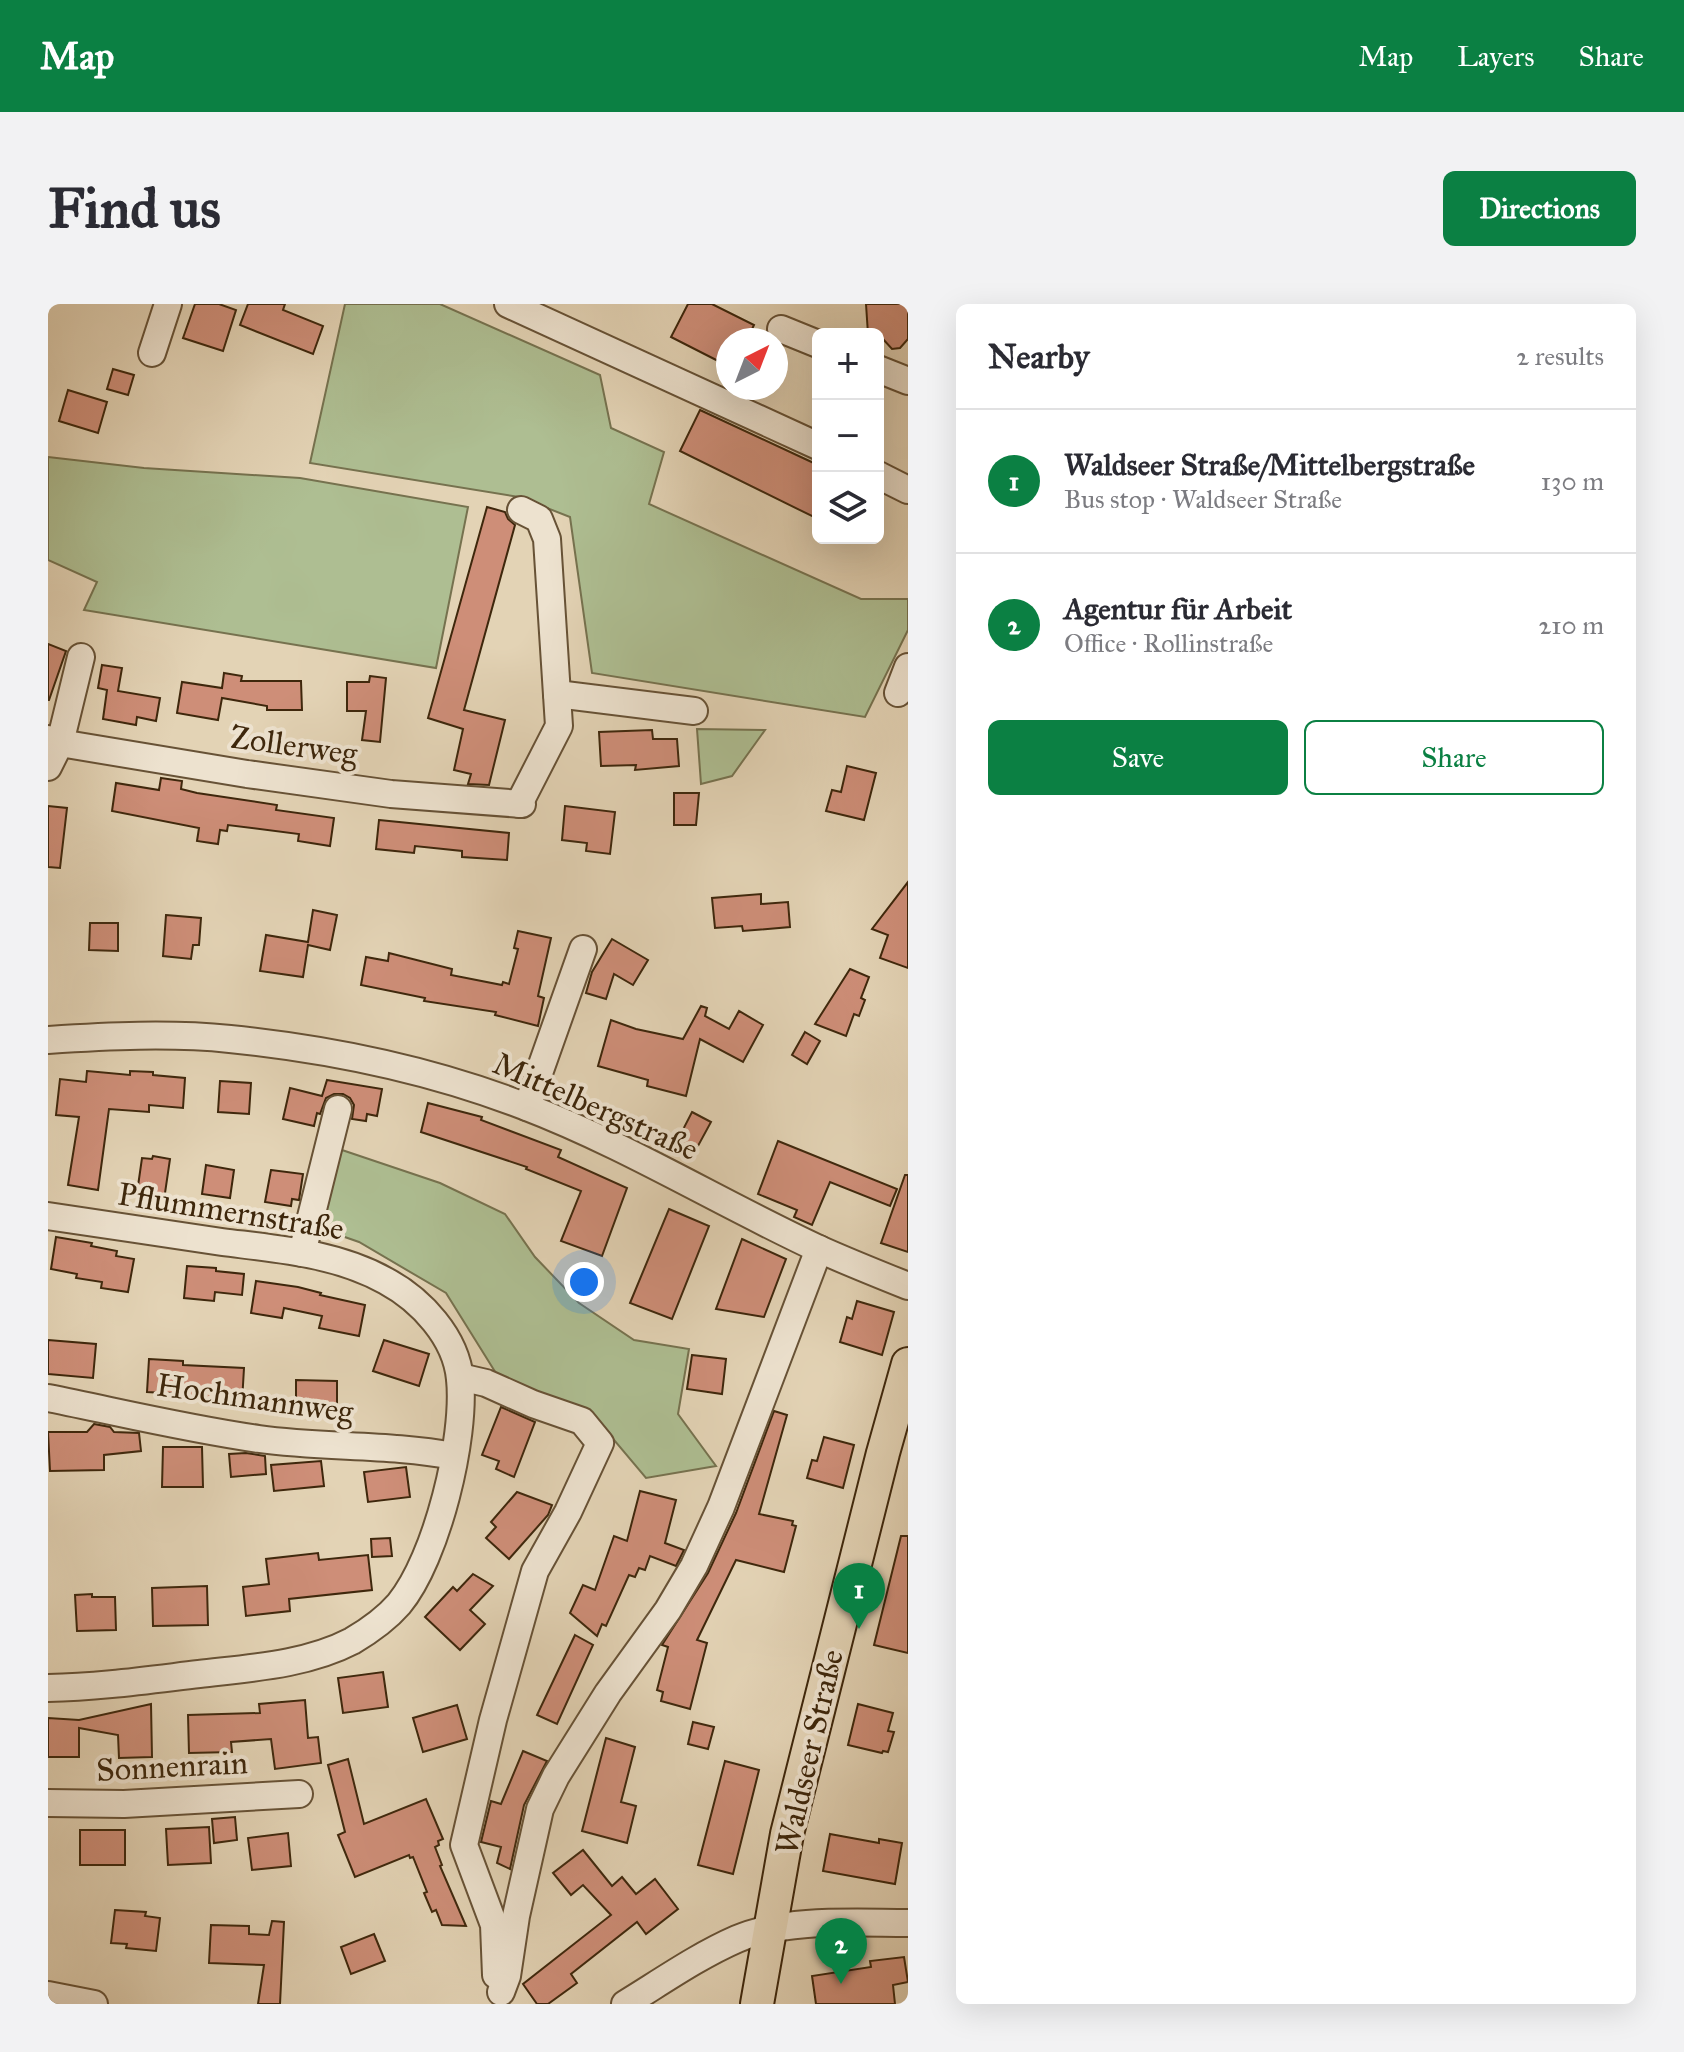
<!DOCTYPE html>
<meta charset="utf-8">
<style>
:root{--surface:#fff;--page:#f2f2f3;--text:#2b2b33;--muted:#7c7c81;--line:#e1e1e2;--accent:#0b8043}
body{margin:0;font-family:"IM FELL Great Primer",serif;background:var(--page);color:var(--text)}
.controls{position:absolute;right:24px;top:24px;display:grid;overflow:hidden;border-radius:12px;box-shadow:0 8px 32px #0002}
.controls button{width:72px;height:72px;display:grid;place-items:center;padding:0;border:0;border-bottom:2px solid var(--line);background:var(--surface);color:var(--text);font:40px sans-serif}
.compass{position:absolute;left:668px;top:24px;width:72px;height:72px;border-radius:50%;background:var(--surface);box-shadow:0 8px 32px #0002;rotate:42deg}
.you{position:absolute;left:536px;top:978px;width:28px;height:28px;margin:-20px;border:6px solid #fff;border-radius:50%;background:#1a73e8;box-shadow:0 0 0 12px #1a73e833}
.badge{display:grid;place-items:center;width:52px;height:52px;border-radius:50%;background:var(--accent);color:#fff;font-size:26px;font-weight:700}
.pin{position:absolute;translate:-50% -66px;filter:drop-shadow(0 2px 4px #0008)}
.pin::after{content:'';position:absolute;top:42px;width:28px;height:24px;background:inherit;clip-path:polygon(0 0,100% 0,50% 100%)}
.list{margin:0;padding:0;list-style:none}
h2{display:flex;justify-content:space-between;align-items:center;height:104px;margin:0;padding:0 32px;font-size:34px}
h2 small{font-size:26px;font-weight:400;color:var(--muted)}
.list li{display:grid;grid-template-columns:52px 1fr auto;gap:24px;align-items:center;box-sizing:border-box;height:144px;padding:0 32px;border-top:2px solid var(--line)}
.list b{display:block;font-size:30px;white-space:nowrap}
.list p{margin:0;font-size:26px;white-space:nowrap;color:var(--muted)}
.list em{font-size:26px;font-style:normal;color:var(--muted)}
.actions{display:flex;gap:16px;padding:24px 32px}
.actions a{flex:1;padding:18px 0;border:2px solid var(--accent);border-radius:12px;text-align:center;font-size:28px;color:var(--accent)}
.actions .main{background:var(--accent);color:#fff}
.icon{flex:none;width:44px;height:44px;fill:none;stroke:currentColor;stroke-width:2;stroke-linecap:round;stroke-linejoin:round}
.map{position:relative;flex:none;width:860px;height:1700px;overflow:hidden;border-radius:12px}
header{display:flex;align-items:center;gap:48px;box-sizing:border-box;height:112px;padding:0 40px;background:var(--accent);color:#fff}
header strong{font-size:38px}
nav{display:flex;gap:44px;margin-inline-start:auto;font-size:28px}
.intro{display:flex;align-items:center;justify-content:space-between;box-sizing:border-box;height:192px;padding:0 48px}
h1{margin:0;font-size:56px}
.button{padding:20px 36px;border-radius:12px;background:var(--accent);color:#fff;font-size:28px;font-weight:700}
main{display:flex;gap:48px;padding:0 48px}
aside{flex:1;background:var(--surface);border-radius:12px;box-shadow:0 8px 32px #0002}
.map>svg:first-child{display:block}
</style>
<header>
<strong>Map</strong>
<nav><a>Map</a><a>Layers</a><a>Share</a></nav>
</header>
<div class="intro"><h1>Find us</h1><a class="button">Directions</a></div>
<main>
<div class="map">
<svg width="860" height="1700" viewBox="0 0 860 1700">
<rect width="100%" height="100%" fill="#e3d3b5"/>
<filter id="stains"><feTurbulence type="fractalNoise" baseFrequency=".0025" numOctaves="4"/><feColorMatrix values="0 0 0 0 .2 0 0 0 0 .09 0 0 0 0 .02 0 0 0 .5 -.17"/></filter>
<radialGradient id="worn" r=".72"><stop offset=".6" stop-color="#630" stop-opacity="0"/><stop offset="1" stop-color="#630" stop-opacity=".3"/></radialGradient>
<g fill="#aebe92" stroke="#76724f" stroke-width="2">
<polygon points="297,0 392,0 552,71 563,124 616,148 601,200 813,295 860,295 860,326 817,413 544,369 522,213 471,193 262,159"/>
<polygon points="0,153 96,164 252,174 420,203 388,364 36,306 49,278 0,256"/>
<polygon points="649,425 717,426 684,472 653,480"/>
<polygon points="291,845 392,879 457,910 487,953 531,999 586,1036 641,1045 630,1110 668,1162 598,1174 551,1118 451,1074 398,989 311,938 271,924"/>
</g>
<g fill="#ce8e78" stroke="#3e270c" stroke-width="2">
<polygon points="147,0 171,0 188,6 175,47 135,34"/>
<polygon points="200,0 237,0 235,6 275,22 265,50 192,21"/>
<polygon points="640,0 664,0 706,21 699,36 680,36 680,62 623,33"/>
<polygon points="818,0 860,0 860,35 852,44 844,45 835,35 830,35 830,30 820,30"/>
<polygon points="65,65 86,71 80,91 59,85"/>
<polygon points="20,86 59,98 50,129 11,117"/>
<polygon points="652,106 770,161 770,215 632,147"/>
<polygon points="439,203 457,208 460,215 467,221 416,406 457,416 441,481 420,480 423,470 406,466 415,425 380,414"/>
<polygon points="0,340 18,347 1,396 0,396"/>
<polygon points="54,361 74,364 70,387 112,394 108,417 89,413 88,421 55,415 59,386 50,384"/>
<polygon points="176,369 194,372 193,377 253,377 254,406 219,406 219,402 174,394 170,416 129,409 134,378 174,384"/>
<polygon points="322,372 338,374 332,438 314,436 318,407 299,407 299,378 321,378"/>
<polygon points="604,426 605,435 629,435 631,462 587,466 588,461 553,462 551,428"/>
<polygon points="799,462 828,469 816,516 778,507 784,486 793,488"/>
<polygon points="113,474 134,477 133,485 149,489 229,501 228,506 286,514 282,542 250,537 251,530 180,521 179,527 172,526 170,540 149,537 151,524 64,507 68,479 111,486"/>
<polygon points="626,489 651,489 648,521 626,521"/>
<polygon points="0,502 19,504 12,564 0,563"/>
<polygon points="517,502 567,508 562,550 538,547 539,539 514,536"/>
<polygon points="331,516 461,529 459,556 414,553 414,547 367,542 366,549 328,545"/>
<polygon points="860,578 860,664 832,654 840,631 824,625"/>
<polygon points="713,590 713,600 740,598 742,623 695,627 694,622 667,624 664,594"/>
<polygon points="265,606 289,611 282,646 260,641 255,673 212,667 218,631 260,638"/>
<polygon points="118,611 153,614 151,641 145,641 143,655 115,652"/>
<polygon points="42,619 70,619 70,647 41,646"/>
<polygon points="470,627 503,634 490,692 496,694 490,722 447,711 448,708 376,697 377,694 313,681 318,653 340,657 341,649 404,665 403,671 454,681 455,678 461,680 470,645 466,644"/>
<polygon points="564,635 600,656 585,681 566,670 558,695 538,689 544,668"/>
<polygon points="802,665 821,673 813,694 817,696 811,712 806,710 798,732 767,720"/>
<polygon points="653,702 659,704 657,712 681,725 691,707 715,721 695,758 652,735 638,792 599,782 600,776 550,762 563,716 588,725 635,735"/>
<polygon points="757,728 772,737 759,760 744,751"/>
<polygon points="39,767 82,771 82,767 105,768 105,771 137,774 135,804 101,801 101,808 61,805 50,886 20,881 31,813 8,811 12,775 38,778"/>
<polygon points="279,776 334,785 329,812 319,810 318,817 304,815 306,801 302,794 295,790 286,790 278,794 272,810 269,809 266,822 235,815 242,784 274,792"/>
<polygon points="172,777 203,779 201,810 170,808"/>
<polygon points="380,799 434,813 433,816 513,846 510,853 579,884 554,952 513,937 533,887 478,865 479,863 373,828"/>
<polygon points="644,808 663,818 644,853 626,843"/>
<polygon points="730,837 849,885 842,902 782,878 764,921 746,913 749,906 710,890"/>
<polygon points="105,852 122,855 116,896 94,893 96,883 90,882 94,854 104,855"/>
<polygon points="158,861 186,866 182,894 154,890"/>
<polygon points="223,866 255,870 251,896 244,895 243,902 217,898"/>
<polygon points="857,871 860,871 860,948 833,939"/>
<polygon points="621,905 661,922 624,1015 582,999"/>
<polygon points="8,933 44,939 43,942 69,947 68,952 86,955 80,988 53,984 54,978 28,974 29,970 3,965"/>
<polygon points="694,935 738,955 716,1013 668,1005"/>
<polygon points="139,962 168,964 168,967 196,970 194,991 167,988 166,997 136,994"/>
<polygon points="208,977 250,983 273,989 272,991 317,1001 311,1032 271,1024 274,1012 236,1004 234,1014 203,1009"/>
<polygon points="809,997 846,1008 834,1051 792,1038 799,1013 804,1015"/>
<polygon points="0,1036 48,1040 45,1074 0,1070"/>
<polygon points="336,1036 381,1050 371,1082 325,1067"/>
<polygon points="644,1051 678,1055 674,1090 639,1085"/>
<polygon points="101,1055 135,1057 135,1061 196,1064 194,1098 133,1094 133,1090 99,1088"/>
<polygon points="248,1076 289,1077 289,1109 248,1108"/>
<polygon points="453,1103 487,1118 466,1173 448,1165 451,1157 434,1151"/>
<polygon points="726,1107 739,1111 711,1210 745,1217 744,1221 748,1222 736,1268 688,1256 649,1336 659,1339 642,1405 613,1397 615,1388 609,1386 620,1343 614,1341 660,1269 688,1209"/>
<polygon points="46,1120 62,1123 66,1128 91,1129 93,1147 56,1151 56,1166 2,1167 0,1128 39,1128"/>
<polygon points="776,1133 806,1141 795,1184 759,1174 764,1156 769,1157"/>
<polygon points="115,1143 154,1143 155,1183 114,1183"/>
<polygon points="198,1149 217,1152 218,1170 183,1173 181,1150"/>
<polygon points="273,1157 276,1182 226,1187 223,1161"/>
<polygon points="358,1163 362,1193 320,1198 316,1168"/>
<polygon points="592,1187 628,1196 617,1239 636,1246 628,1262 602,1252 597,1266 591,1264 587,1273 581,1271 558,1322 554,1320 549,1332 522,1309 535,1281 547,1286 566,1232 579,1237"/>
<polygon points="469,1188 504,1201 500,1211 461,1255 438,1234 448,1223 443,1218"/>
<polygon points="853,1232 860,1232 860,1349 826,1341"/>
<polygon points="342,1234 344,1252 324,1253 323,1235"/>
<polygon points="270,1249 271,1256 320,1251 324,1286 241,1295 242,1307 198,1312 195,1283 221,1280 218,1255"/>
<polygon points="425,1270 445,1282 422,1306 437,1320 412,1346 377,1313 405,1283 409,1287"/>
<polygon points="159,1282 160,1321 105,1322 104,1284"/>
<polygon points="44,1290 44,1293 67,1293 68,1326 29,1327 27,1291"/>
<polygon points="527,1331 545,1341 509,1420 489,1411"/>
<polygon points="335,1368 340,1403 295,1409 290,1374"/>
<polygon points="257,1396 260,1434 270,1433 273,1459 227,1465 223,1435 183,1438 184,1448 141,1449 140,1411 212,1409 211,1400"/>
<polygon points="103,1400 104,1453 71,1454 70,1431 31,1424 31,1453 0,1453 0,1414 31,1416"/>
<polygon points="810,1400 845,1409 840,1427 846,1428 840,1448 835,1447 834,1449 800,1441"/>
<polygon points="409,1401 419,1435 375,1448 365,1414"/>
<polygon points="645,1418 666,1423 660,1445 640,1440"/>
<polygon points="558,1434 587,1443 573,1498 588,1502 579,1539 534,1527"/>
<polygon points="475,1447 499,1457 476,1501 462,1565 449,1559 453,1543 433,1538 443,1497 453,1500"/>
<polygon points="300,1455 316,1520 378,1495 395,1535 390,1537 391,1541 387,1543 394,1561 392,1562 418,1622 394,1621 388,1606 384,1608 376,1589 379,1588 365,1553 362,1554 361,1551 307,1573 290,1531 297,1528 280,1461"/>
<polygon points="677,1457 711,1466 685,1570 650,1561"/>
<polygon points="187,1513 189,1536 166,1539 164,1515"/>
<polygon points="161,1523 163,1559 120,1561 118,1525"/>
<rect x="32" y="1526" width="45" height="35"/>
<polygon points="240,1529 243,1562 204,1566 200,1534"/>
<polygon points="782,1530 831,1539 831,1535 854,1539 847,1580 775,1567"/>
<polygon points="535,1546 564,1582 574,1573 588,1590 607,1575 630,1605 598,1630 589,1618 523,1670 529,1679 500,1700 489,1700 475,1680 563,1611 535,1581 523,1591 505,1569"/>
<polygon points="67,1606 98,1608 97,1612 112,1614 108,1647 78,1644 79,1640 63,1639"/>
<polygon points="224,1617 236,1618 232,1700 210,1700 216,1661 161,1659 163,1621 201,1622 201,1630 221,1631"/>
<polygon points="326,1630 337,1657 303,1670 293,1643"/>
<polygon points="856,1653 860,1678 845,1681 847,1700 768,1700 764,1672 823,1663 822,1657"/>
</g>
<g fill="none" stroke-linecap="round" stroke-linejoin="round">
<defs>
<g id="minor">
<polyline points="460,0 770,142"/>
<polyline points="733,25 770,40"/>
<polyline points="104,49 120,0"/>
<polyline points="830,65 860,77"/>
<polyline points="830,171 860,186"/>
<polyline points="850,389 860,363"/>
<polyline points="509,390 646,407"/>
<polyline points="0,435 12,439 199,470 343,490 474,500"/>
<polyline points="0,463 12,439 33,353"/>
<polyline points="471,500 511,422 499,235 491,215 473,206"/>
<path d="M0,736C60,732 122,729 182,735C281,745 383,766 476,802C578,841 672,899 771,945C800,958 830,970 860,982"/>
<polyline points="479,803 535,645"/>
<path d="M0,912C58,921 116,929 174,938C229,945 288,949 338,977C373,996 408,1033 412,1075C418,1134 389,1254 351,1300C338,1315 321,1327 304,1337C258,1361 201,1364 151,1370C100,1376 51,1383 0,1384"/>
<polyline points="254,949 290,805"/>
<polyline points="412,1073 438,1079 485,1100 534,1117 552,1139 520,1208 487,1267 445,1416 416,1541 446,1621 448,1671"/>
<path d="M0,1094C70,1108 140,1125 211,1135C276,1144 342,1140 406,1152"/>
<polyline points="0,1499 76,1500 251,1490"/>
<polyline points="453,1688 459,1672 468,1612 492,1505 508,1472 560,1389 620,1306 646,1262 673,1203 771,945"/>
<polyline points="0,1691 46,1700"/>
<path d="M577,1700C613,1678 650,1652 689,1635C737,1614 808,1619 860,1619"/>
</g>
<polyline id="major" points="709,1700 739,1530 835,1149 860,1060"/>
</defs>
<use href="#minor" stroke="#675236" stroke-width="30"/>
<use href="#major" stroke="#3e270c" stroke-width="36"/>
<use href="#minor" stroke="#ede2cf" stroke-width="26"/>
<use href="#major" stroke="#e3d3b5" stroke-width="32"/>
</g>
<g text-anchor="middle" stroke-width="8" stroke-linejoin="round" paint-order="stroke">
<g font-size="32" fill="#3e270c" stroke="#ede2cf">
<text transform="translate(246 441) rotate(8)" y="11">Zollerweg</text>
<text transform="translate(548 802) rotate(24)" y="11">Mittelbergstraße</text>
<text transform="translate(183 907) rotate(9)" y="11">Pflummernstraße</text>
<text transform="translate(207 1094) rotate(8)" y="11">Hochmannweg</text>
<text transform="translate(761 1448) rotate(-77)" y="11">Waldseer Straße</text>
<text transform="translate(124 1462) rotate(-3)" y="11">Sonnenrain</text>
</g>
</g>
<rect width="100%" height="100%" filter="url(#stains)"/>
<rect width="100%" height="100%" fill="url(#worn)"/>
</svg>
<div class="controls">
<button>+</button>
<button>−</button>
<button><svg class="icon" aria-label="layers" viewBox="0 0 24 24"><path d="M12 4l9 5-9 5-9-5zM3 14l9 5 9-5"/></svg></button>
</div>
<svg class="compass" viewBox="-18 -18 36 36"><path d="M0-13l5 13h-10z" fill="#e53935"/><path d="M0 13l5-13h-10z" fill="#7c7c81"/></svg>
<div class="you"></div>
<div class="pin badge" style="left:811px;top:1325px">1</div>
<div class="pin badge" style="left:793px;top:1680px">2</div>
</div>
<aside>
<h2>Nearby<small>2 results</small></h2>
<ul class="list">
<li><span class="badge">1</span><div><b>Waldseer Straße/Mittelbergstraße</b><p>Bus stop · Waldseer Straße</p></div><em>130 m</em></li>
<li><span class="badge">2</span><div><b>Agentur für Arbeit</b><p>Office · Rollinstraße</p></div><em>210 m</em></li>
</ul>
<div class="actions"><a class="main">Save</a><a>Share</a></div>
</aside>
</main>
